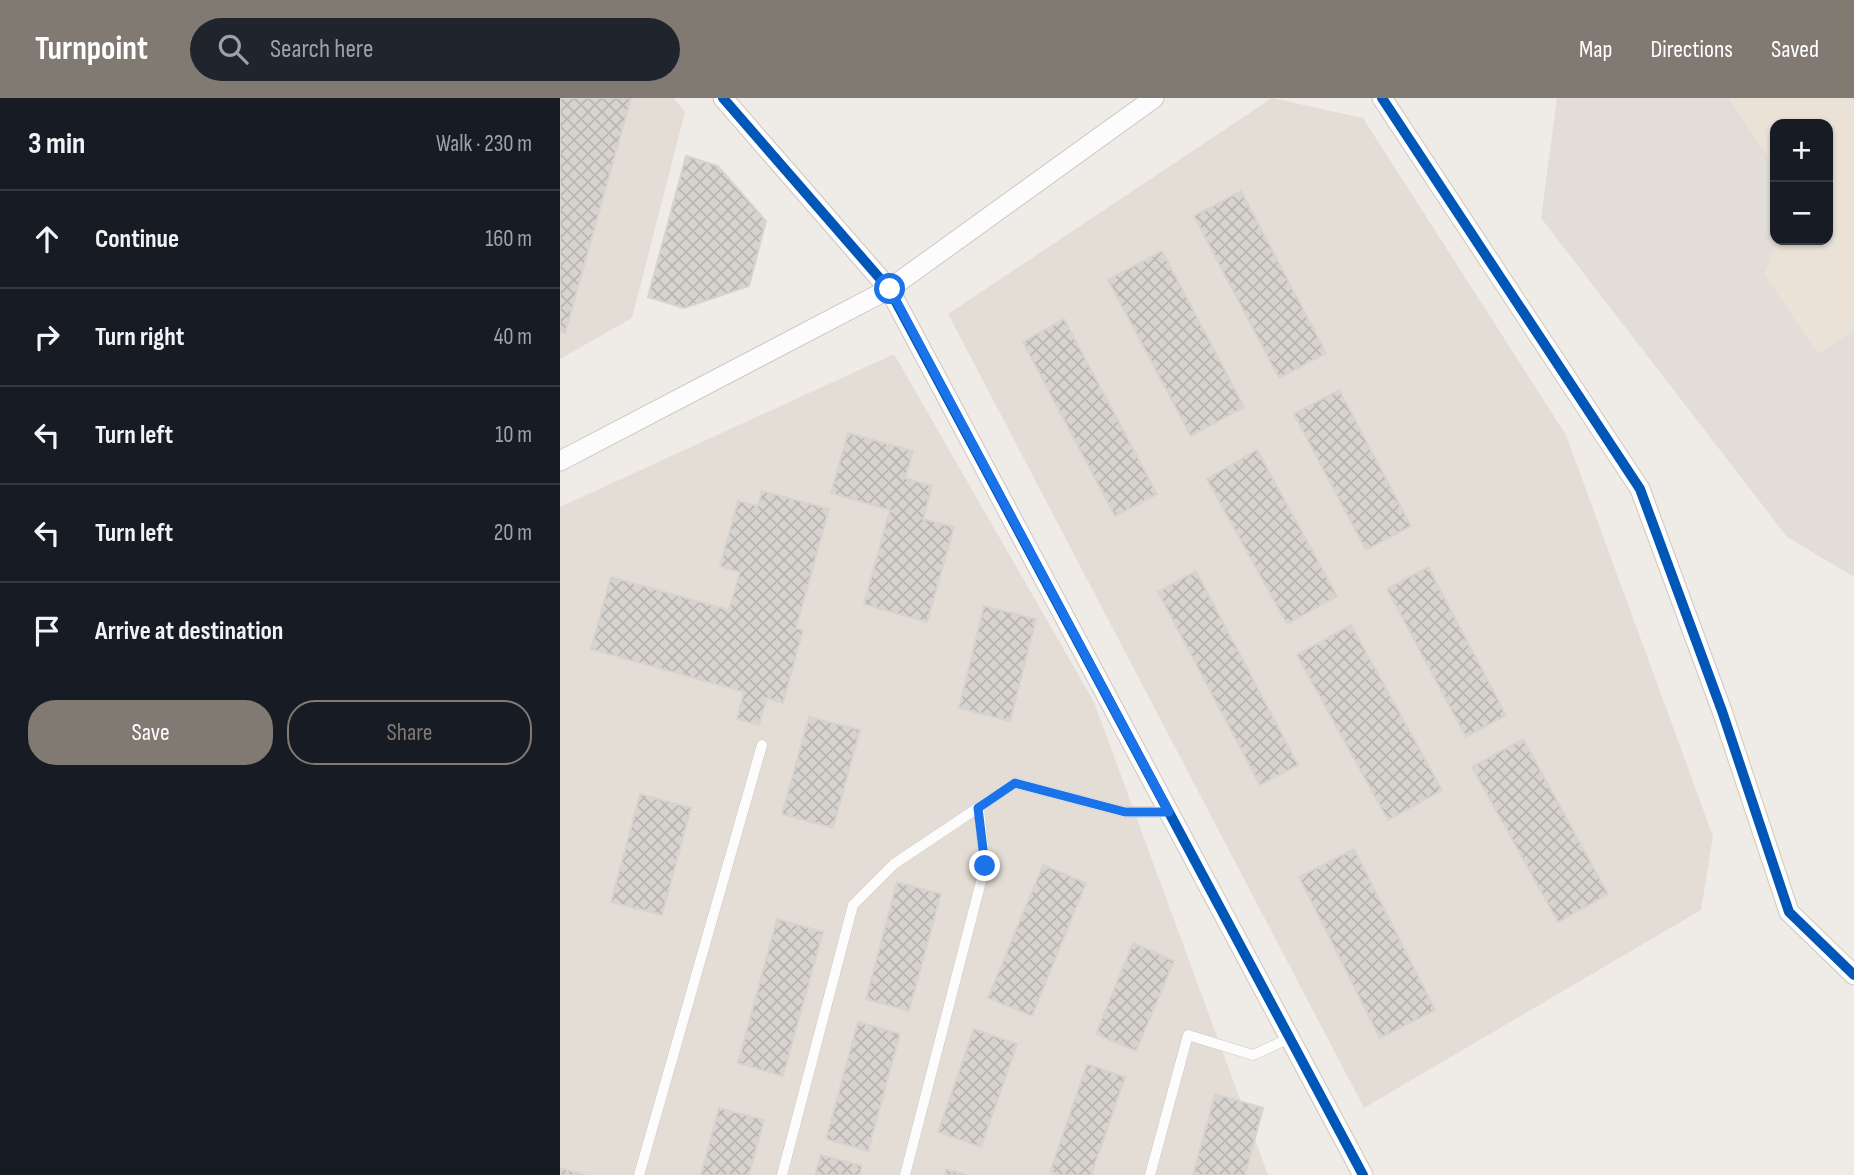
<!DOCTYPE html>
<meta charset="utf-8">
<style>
:root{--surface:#171b24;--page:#20242c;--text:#f1f3f6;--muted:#9ea1a6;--line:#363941;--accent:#807a73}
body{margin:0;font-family:"Sofia Sans Condensed",sans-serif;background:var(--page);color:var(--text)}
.controls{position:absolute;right:21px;top:21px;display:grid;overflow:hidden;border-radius:14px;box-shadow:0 2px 5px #0004}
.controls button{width:63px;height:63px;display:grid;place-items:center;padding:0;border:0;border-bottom:2px solid var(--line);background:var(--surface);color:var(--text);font:35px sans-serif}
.stop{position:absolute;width:21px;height:21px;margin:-16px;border:5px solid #1a73e8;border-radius:50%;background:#fff}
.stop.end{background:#1a73e8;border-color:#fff;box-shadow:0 2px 7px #0008}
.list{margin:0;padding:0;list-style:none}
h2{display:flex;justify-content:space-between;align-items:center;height:91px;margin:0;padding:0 28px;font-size:30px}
h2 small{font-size:23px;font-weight:400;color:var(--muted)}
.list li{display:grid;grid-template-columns:46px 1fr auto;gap:21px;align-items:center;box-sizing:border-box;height:98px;padding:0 28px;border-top:2px solid var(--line)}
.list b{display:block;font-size:26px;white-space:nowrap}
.list em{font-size:23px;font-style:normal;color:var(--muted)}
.actions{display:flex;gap:14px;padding:21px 28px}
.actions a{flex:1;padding:16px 0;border:2px solid var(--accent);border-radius:28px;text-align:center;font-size:24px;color:var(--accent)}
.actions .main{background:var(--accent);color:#fff}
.icon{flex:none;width:38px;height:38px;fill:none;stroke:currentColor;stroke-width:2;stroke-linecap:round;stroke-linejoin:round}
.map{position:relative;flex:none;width:1294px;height:1077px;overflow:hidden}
header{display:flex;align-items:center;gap:42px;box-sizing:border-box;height:98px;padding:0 35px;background:var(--accent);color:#fff}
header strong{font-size:33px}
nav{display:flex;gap:38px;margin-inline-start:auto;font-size:24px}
.search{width:490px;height:63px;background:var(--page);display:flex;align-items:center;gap:18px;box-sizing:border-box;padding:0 24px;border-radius:38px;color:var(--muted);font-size:26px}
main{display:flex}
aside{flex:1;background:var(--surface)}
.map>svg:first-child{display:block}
</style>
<header>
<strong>Turnpoint</strong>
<div class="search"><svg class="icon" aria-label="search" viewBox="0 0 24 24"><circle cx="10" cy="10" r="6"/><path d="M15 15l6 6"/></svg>Search here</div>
<nav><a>Map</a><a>Directions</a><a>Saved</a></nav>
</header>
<main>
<aside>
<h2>3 min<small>Walk · 230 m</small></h2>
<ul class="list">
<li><svg class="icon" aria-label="ahead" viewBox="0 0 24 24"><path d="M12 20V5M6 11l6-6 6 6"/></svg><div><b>Continue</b></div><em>160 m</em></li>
<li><svg class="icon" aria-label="right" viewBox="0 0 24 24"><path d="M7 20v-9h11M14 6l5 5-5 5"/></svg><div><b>Turn right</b></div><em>40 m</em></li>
<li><svg class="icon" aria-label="left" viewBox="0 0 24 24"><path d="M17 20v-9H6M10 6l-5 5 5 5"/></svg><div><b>Turn left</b></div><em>10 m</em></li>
<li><svg class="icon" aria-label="left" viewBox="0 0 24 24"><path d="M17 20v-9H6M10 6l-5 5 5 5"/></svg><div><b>Turn left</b></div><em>20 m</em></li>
<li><svg class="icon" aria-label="arrive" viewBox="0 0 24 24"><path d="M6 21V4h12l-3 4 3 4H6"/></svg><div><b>Arrive at destination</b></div></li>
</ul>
<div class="actions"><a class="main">Save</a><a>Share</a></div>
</aside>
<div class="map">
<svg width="1294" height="1077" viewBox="0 0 1294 1077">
<defs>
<pattern id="building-cross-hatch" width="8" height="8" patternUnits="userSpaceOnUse" patternTransform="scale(1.75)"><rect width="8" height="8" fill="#d7d3cf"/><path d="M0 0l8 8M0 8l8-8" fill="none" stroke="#bab6b2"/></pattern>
</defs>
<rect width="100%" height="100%" fill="#efece8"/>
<g fill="#e3ddd5">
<polygon points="0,0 114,0 125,14 72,220 0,261"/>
<polygon points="712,0 803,20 1006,337 1153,738 1141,812 804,1010 388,216"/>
<polygon points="334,256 534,604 708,1077 0,1077 0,409"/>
</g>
<path fill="#e2ddd9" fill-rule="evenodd" d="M997,0H1294V479L1227,439L981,120ZM1215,26H1268V142H1215Z"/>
<polygon fill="#eae2d7" points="1168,0 1294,0 1294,233 1258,256 1204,176 1218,142 1268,142 1268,26 1215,26 1215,69"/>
<g fill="url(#building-cross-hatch)" stroke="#d7d3ce" stroke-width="2">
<polygon points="0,0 71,0 5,235 0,233"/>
<polygon points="126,58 158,68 206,123 189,188 124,210 88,199"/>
<polygon points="681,93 766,255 719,280 634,118"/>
<polygon points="602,153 684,309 631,338 548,182"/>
<polygon points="504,221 597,396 555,418 463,244"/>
<polygon points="779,292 851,428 806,452 734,316"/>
<polygon points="288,335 353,353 345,380 372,388 363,421 394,429 367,524 304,506 330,412 271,395"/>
<polygon points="697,352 777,498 727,526 647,381"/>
<polygon points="202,393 269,411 236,530 243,532 223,605 207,600 199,627 177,621 184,594 31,551 51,479 169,512 180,474 160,468 178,403 198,408"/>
<polygon points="868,469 946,617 906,639 827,491"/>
<polygon points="636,473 738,667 700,687 598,494"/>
<polygon points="424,508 476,521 450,623 399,610"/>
<polygon points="791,527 882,692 828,722 737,557"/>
<polygon points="249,619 300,632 273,730 222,716"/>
<polygon points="963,641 1048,796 998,824 912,669"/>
<polygon points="80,696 131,710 102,817 51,804"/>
<polygon points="794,751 875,912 820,940 739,779"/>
<polygon points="483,767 526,785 472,918 428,900"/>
<polygon points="337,784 381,796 349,913 306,901"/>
<polygon points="217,821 263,834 223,978 178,965"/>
<polygon points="573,845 614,863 576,953 536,936"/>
<polygon points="298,924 340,936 308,1053 266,1041"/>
<polygon points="414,931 457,946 421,1049 378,1034"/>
<polygon points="527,966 565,979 531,1077 499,1077 490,1074"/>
<polygon points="655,996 703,1010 685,1077 633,1077"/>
<polygon points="159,1010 204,1022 189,1077 141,1077"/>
<polygon points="261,1057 302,1068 300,1077 255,1077"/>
<polygon points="0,1070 25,1077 0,1077"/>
<polygon points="386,1071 407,1077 385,1077"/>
</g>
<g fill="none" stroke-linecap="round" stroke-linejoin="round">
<defs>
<g id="lane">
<polyline points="79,1077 202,647"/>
<polyline points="222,1077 293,807 334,766 455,685 565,714 608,714"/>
<polyline points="345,1077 425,768 419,710"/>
<polyline points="590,1077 628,937 693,957 730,940"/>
</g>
<g id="street">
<polyline points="163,0 329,191 803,1077"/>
<polyline points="822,0 1080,391 1162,613 1229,814 1294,877"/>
<polyline points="0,363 329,191 594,0"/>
</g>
</defs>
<use href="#lane" stroke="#ccc8c4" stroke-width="11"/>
<use href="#street" stroke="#ccc8c4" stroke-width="21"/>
<use href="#lane" stroke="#fdfcfc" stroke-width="10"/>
<use href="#street" stroke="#fdfcfc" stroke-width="19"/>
<defs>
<g id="cycleway">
<polyline points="163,0 329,191 803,1077"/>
<polyline points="822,0 1080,391 1162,613 1229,814 1294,877"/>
</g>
</defs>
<use href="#cycleway" stroke="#fff" stroke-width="15"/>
<use href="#cycleway" stroke="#0057b8" stroke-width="10"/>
</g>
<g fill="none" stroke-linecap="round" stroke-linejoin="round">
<polyline stroke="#1a73e8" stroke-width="9" points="330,191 609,714 565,714 455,685 418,710 425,768"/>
</g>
</svg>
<div class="controls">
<button>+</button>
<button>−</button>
</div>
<div class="stop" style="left:330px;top:191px"></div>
<div class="stop end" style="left:425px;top:768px"></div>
</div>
</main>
